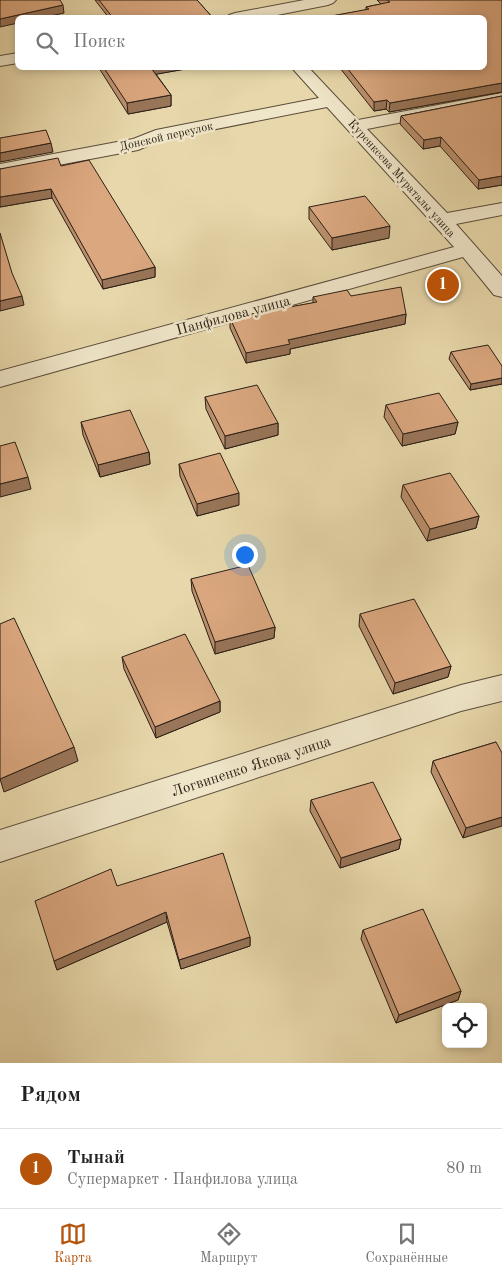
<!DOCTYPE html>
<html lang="ru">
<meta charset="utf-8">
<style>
:root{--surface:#fff;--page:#f2f2f2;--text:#222;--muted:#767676;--line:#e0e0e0;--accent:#b45309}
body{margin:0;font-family:"Old Standard TT",serif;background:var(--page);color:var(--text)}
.controls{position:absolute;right:15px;bottom:15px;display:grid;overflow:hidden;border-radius:8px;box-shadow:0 2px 8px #0003}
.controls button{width:45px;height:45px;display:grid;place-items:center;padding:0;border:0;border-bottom:1px solid var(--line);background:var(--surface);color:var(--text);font:25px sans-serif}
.you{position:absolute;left:244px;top:554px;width:18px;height:18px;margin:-12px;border:4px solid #fff;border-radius:50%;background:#1a73e8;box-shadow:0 0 0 8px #1a73e833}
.badge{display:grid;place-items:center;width:32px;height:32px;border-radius:50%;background:var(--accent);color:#fff;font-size:16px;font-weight:700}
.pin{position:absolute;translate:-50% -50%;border:2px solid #fff;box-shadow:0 1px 5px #0006}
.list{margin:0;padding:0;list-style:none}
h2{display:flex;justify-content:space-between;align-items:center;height:65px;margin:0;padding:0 20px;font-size:21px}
h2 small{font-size:16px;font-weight:400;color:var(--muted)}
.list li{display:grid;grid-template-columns:32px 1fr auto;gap:15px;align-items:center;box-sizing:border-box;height:80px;padding:0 20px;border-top:1px solid var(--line)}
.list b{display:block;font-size:19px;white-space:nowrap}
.list p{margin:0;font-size:16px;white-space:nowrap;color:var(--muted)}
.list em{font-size:16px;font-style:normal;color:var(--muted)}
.icon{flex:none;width:28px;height:28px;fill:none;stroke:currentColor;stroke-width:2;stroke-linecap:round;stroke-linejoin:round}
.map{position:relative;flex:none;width:502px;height:1063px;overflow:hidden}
.search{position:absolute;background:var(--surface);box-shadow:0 2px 8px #0003;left:15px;right:15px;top:15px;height:55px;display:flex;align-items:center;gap:12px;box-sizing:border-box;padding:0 18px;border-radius:8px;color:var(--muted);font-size:19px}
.sheet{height:145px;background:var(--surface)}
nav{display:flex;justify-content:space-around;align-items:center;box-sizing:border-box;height:70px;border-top:1px solid var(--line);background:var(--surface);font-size:14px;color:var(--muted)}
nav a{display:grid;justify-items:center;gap:2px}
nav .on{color:var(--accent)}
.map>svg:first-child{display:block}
</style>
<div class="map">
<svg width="502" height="1063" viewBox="0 0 502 1063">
<rect width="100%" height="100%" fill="#e7d7aa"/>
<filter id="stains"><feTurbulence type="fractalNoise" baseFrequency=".004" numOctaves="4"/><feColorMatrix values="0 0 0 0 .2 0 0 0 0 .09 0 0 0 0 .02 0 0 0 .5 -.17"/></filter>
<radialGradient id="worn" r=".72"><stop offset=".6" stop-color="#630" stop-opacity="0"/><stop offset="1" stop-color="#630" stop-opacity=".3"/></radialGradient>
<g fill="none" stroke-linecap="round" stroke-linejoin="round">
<defs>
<g id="minor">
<polygon points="292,68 309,68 358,120 502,93 502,103 367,129 447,213 502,203 502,215 456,224 502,276 502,297 494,295 463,257 0,387 0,371 454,247 327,107 161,140 138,150 0,176 0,164 133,139 156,130 319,98"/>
<polygon points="502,675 502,701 461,711 0,862 0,830 461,685"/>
</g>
<g id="tertiary">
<polygon points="304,0 336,0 333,3 328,5 262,18 227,18 229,15 235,13"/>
<polygon points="18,53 18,63 0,66 0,56"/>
</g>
</defs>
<use href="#minor" stroke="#5a4d3b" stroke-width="2"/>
<use href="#tertiary" stroke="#5a4d3b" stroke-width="2"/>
<use href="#minor" fill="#efe5c8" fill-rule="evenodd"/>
<use href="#tertiary" fill="#efe5c8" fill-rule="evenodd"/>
</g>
<g fill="#bb906d" stroke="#2b1f16">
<polygon points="95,0 197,0 213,18 109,18"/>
<polygon points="377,0 502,0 502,92 389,112 386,109 374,111 340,68 484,68 484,18 321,18 366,10 366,7 381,4"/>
<polygon points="99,68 191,68 156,74 171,95 171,106 128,114"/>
<polygon points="502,96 502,185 478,189 440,146 423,149 400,124 401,116"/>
<polygon points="61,166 155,267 155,277 103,289 52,198 0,207 0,169"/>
<polygon points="309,207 389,238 332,250 309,219"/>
<polygon points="351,296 406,314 405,324 290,349 290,354 246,363 230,328 230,318 313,303 313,297"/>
<polygon points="451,352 502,366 502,384 470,390 449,359"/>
<polygon points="205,397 278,423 278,435 225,449 206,409"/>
<polygon points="386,405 458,422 455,434 402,446 384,417"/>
<polygon points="81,422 149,452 150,464 100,477 83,435"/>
<polygon points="179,464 239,505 197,516 180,476"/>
<polygon points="403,485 479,516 476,528 427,541 401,497"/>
<polygon points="191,579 275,627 274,638 215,654 192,591"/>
<polygon points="360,614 451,666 448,677 393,694 359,626"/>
<polygon points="122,657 220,701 220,712 156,738 124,669"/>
<polygon points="496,742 463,838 431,772 433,761"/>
<polygon points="311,800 401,839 399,849 340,868 310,811"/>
<polygon points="117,886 250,937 250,946 181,969 167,922 57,970 54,961"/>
<polygon points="363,930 461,991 458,1000 396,1023 361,939"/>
</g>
<g fill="#997559" stroke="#2b1f16">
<polygon points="63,5 64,13 42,18 18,18 18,23 0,27 0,19"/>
<polygon points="158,68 191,68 152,75 152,69"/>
<polygon points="502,83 502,92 389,112 390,103"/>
<polygon points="171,95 171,106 128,114 127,103"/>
<polygon points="387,100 386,109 374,111 374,102"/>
<polygon points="441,137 440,146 423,149 424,140"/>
<polygon points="51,143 53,152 0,162 0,153"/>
<polygon points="502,176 502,185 478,189 479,180"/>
<polygon points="51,189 52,198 0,207 0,197"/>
<polygon points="390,226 389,238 332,250 332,238"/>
<polygon points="155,267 155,277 103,289 102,280"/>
<polygon points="22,296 24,305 0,311 0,301"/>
<polygon points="406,314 405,324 290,349 290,354 246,363 246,353 288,340"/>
<polygon points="502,378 502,384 470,390 471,384"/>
<polygon points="458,422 455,434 402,446 403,434"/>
<polygon points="278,423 278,435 225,449 225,436"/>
<polygon points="149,452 150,464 100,477 98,465"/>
<polygon points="28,477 31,489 0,497 0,484"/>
<polygon points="239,493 239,505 197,516 197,504"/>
<polygon points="479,516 476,528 427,541 430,529"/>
<polygon points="275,627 274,638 215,654 215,642"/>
<polygon points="451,666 448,677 393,694 395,683"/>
<polygon points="220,701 220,712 156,738 155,727"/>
<polygon points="74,747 78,761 4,792 0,779"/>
<polygon points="502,817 502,826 463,838 466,828"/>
<polygon points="401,839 399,849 340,868 341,858"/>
<polygon points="166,912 167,922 57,970 54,961"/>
<polygon points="250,937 250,946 181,969 179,960"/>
<polygon points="461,991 458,1000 396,1023 399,1015"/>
</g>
<g fill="#daa77f" stroke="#2b1f16">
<polygon points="0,0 60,0 63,5 0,19"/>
<polygon points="99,0 197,0 213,18 113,18"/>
<polygon points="387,0 502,0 502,83 390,103 387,100 374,102 347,68 484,68 484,18 321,18 369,9 366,7 390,2"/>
<polygon points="104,68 151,68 171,95 127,103"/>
<polygon points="502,96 502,176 479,180 441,137 424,140 401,116"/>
<polygon points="46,130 51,143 0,153 0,138"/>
<polygon points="58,158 61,166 89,160 155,267 102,280 51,189 0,197 0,169"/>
<polygon points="365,196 390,226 332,238 309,207"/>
<polygon points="0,233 12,273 22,296 0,301"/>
<polygon points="401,287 406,314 288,340 290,344 246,353 230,318 317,302 313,297 347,290 351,296"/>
<polygon points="488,345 502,366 502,378 471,384 451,352"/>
<polygon points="257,385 278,423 225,436 205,397"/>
<polygon points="439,393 458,422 403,434 386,405"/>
<polygon points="130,410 149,452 98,465 81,422"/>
<polygon points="15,442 28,477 0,484 0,446"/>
<polygon points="220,453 239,493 197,504 179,464"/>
<polygon points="450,473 479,516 430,529 403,485"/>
<polygon points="248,565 275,627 215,642 191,579"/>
<polygon points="414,599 451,666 395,683 360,614"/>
<polygon points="14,618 74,747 0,779 0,624"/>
<polygon points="185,634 220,701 155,727 122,657"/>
<polygon points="496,742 502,753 502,817 466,828 433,761"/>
<polygon points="373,782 401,839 341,858 311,800"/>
<polygon points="223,853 250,937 179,960 166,912 54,961 35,901 111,869 117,886"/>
<polygon points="423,909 461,991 399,1015 363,930"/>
</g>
<g text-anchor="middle" stroke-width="5" stroke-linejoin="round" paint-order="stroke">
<g font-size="12" fill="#2b1f16" stroke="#efe5c8">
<text transform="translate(166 136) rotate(-13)" y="4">Донской переулок</text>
<text transform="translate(402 178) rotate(48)" y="4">Куренкеева Мураталы улица</text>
</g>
<g font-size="15" fill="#2b1f16" stroke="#efe5c8">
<text transform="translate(233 315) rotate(-15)" y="5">Панфилова улица</text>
<text transform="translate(251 766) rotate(-18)" y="5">Логвиненко Якова улица</text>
</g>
</g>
<rect width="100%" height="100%" filter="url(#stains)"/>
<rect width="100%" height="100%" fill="url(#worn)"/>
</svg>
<div class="controls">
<button><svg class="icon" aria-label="locate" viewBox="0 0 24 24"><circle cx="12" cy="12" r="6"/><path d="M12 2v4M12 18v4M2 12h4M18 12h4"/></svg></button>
</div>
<div class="you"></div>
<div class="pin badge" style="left:443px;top:285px">1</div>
<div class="search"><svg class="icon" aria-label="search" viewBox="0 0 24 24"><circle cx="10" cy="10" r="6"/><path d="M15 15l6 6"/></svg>Поиск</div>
</div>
<section class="sheet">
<h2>Рядом<small></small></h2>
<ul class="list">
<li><span class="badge">1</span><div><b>Тынай</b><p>Супермаркет · Панфилова улица</p></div><em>80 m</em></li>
</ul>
</section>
<nav>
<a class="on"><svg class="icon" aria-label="map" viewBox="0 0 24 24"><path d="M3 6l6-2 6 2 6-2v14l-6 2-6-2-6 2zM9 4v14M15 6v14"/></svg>Карта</a>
<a><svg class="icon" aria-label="directions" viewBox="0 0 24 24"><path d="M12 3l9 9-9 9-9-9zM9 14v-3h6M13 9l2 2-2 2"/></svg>Маршрут</a>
<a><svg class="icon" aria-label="saved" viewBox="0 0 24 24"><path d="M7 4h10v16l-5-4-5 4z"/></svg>Сохранённые</a>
</nav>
